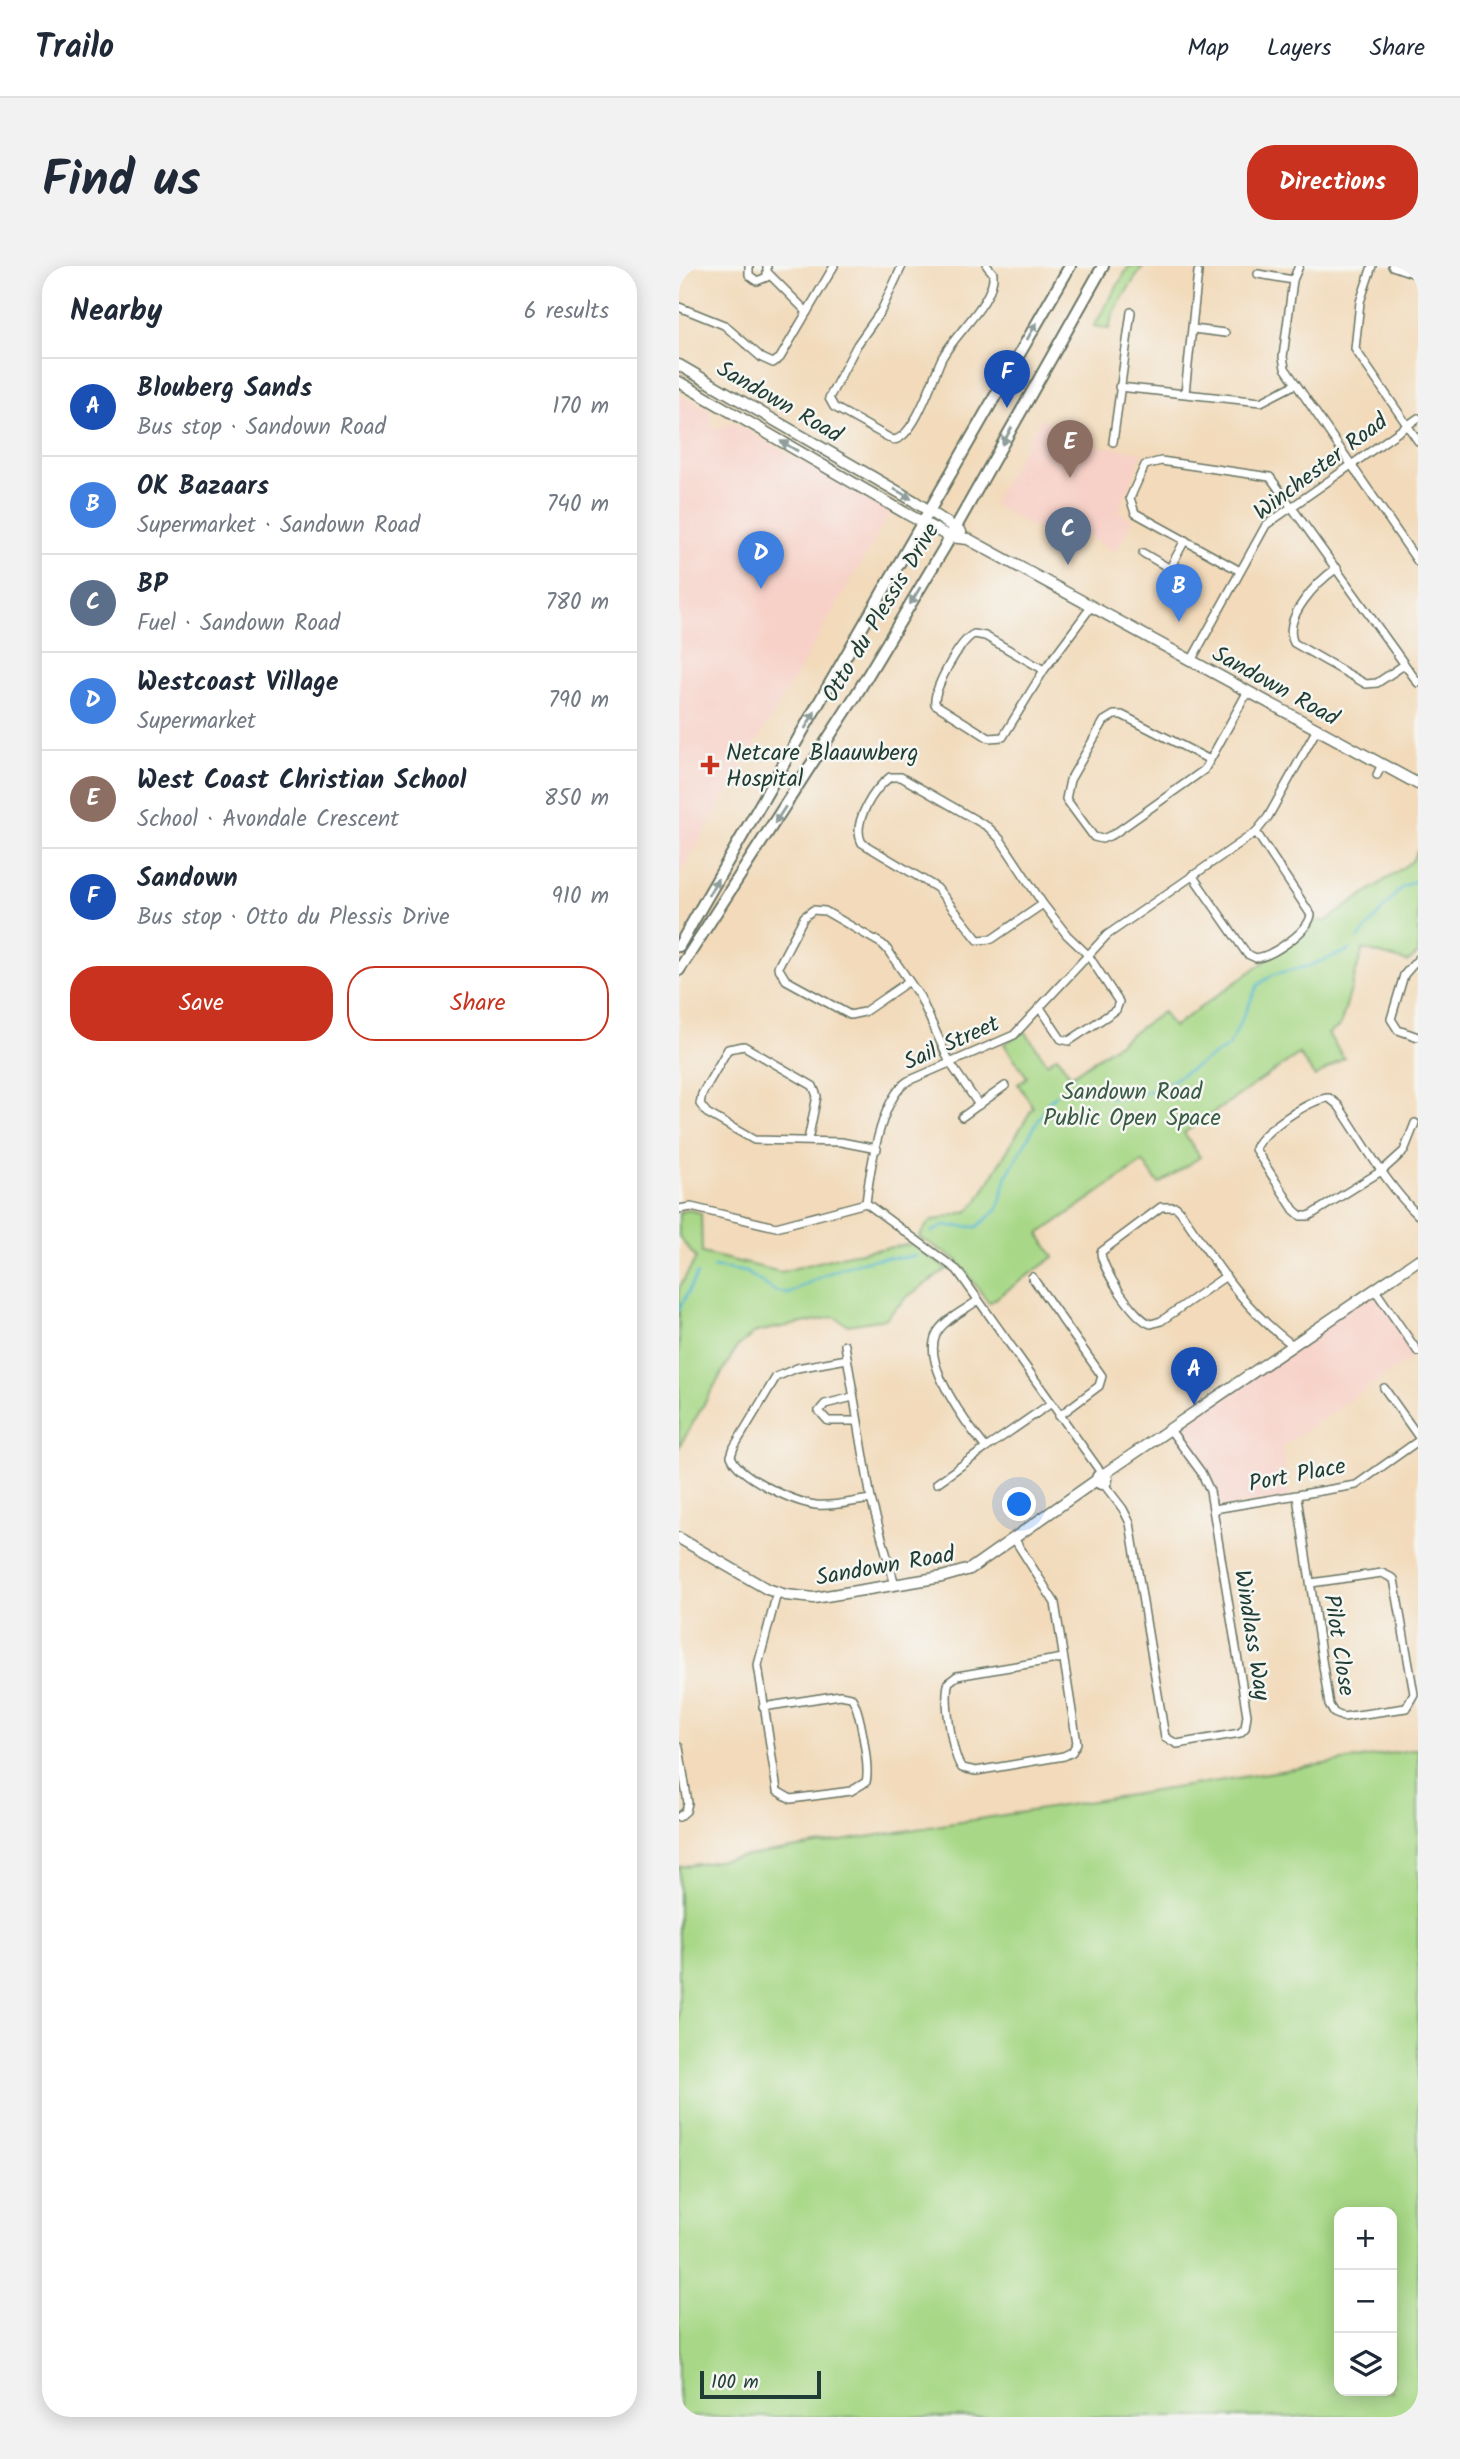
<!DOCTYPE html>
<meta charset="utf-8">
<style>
:root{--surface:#fff;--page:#f2f2f3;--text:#1f2937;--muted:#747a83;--line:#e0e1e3;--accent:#c8321e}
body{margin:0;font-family:Kalam,sans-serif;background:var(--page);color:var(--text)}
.controls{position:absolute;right:21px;bottom:21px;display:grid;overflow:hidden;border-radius:14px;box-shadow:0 4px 18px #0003}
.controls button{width:63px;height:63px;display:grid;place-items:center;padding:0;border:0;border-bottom:2px solid var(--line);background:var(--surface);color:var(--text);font:35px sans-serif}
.scale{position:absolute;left:21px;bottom:18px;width:121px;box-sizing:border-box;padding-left:7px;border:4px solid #1f3d34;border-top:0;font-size:19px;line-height:24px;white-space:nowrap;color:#1f3d34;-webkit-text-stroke:5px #f6f6f2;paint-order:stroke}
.you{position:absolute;left:341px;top:1239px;width:24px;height:24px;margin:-18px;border:5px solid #fff;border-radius:50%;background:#1a73e8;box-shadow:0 0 0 10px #1a73e833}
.badge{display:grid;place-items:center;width:46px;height:46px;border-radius:50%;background:var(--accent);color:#fff;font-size:23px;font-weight:700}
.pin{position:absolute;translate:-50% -58px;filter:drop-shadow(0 2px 4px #0008)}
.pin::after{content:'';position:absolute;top:37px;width:24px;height:21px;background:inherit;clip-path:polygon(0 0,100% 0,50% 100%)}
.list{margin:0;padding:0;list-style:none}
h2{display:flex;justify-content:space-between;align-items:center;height:91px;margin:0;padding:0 28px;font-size:30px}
h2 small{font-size:23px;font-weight:400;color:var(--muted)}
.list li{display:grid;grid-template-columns:46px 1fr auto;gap:21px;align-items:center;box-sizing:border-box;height:98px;padding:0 28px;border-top:2px solid var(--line)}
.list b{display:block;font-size:26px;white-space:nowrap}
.list p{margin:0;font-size:23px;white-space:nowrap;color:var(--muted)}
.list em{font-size:23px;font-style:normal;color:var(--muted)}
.actions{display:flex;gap:14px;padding:21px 28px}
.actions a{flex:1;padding:16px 0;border:2px solid var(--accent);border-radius:28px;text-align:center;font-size:24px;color:var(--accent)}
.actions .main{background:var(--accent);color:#fff}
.icon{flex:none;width:38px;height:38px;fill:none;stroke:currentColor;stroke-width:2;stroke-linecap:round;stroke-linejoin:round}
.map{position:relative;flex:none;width:739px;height:2151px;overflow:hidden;border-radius:28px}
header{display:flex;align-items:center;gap:42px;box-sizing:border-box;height:98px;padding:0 35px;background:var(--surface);border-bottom:2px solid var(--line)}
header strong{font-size:33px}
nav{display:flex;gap:38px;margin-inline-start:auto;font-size:24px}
.intro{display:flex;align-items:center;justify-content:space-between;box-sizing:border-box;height:168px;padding:0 42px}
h1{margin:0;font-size:49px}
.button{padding:18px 32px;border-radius:28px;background:var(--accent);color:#fff;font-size:24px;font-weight:700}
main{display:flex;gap:42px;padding:0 42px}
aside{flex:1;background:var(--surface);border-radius:28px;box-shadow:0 4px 18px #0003}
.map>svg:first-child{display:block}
</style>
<header>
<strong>Trailo</strong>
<nav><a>Map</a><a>Layers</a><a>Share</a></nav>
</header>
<div class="intro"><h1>Find us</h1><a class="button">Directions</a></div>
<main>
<aside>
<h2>Nearby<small>6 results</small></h2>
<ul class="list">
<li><span class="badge" style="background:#1a4fb4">A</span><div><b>Blouberg Sands</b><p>Bus stop · Sandown Road</p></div><em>170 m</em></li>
<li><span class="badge" style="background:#3f7fe0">B</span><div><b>OK Bazaars</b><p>Supermarket · Sandown Road</p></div><em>740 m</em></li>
<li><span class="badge" style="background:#5c6f8a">C</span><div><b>BP</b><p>Fuel · Sandown Road</p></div><em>780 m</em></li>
<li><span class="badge" style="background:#3f7fe0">D</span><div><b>Westcoast Village</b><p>Supermarket</p></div><em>790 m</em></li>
<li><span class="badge" style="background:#8d6e63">E</span><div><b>West Coast Christian School</b><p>School · Avondale Crescent</p></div><em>850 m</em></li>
<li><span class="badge" style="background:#1a4fb4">F</span><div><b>Sandown</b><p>Bus stop · Otto du Plessis Drive</p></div><em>910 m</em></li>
</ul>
<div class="actions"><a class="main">Save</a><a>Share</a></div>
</aside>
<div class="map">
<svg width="739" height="2151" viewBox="0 0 739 2151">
<rect width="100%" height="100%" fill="#f6f6f2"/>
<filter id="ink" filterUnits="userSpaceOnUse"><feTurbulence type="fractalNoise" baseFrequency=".0143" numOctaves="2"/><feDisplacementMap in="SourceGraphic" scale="14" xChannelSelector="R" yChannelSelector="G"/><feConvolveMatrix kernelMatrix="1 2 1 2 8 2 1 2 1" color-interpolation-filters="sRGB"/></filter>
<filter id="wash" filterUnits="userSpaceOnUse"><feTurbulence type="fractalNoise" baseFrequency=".00686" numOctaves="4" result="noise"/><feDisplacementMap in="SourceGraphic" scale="28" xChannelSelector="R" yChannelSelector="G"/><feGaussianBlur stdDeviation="1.57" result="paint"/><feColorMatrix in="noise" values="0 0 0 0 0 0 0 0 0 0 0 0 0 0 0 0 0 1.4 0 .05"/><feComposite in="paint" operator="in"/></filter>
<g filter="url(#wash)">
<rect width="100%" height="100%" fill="#f2daba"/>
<g fill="#f7d1c8">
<polygon points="0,128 30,144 32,160 40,164 49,157 57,158 211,247 0,610"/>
<polygon points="362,152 412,179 464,186 440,245 454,254 437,286 374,251 365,267 313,238"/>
<polygon points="696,1023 739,1087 603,1181 611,1232 536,1242 532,1224 493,1164"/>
</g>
<g fill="#a8d887" stroke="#648a5e" stroke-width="2" fill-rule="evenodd">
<path d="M450,0H464C452,20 434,41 430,63L415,60Z"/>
<polygon points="739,584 739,688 729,696 684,683 661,760 649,768 665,792 636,811 620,788 505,867 521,891 480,918 464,896 360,968 375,991 310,1037 278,994 240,971 250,956 289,945 298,936 354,841 339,818 348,811 325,778 346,765 368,797 378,790 392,810 484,746 494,761 630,664 635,655 647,655 733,595"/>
<polygon points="9,944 22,947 23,987 102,1006 170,988 233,978 268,1003 228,1031 206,1053 169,1059 155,1051 77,1066 58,1081 0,1181 0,1022 17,992 0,971 0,947"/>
<path d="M739,1483V2151H0V1601ZM660,1946H713V2125H660Z"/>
</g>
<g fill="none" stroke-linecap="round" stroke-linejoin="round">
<g stroke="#4fb5ce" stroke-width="2.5">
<polyline points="679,673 722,622 739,613"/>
<polyline points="394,823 409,821 432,831 446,832 479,823 550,780 579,719 595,708 630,700 671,684"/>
<polyline points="252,966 265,960 298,961 319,943 328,909 369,837 377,829"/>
<path d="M34,1001L67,1006L96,1025L110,1028C138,1011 171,996 204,992C215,990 226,994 237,989"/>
<polyline points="0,1044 18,1008"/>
</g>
</g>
</g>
<g filter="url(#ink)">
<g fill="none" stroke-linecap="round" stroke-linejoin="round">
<defs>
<g id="street">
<polyline points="70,0 70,9 78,15 88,11 88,0"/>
<path d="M223,0L202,45L178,79L150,132L155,141L214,174C235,173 254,112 262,94C273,70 317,35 314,7L308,0"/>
<polyline points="620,0 614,14 604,91 606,102 739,296"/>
<polyline points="693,0 681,36 676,83 739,175"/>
<polyline points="713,0 739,9"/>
<polyline points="89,7 128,46"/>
<polyline points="579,8 614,14"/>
<polyline points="0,41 45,59 83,92 94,97 101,92 155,0"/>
<polyline points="514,63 546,67"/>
<polyline points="440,121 582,136 617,118"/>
<polyline points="506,127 519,6"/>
<polyline points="434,176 452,46"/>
<polyline points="464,287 519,319"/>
<polyline points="491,302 506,274"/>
<path d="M658,302C639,315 602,352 615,377L687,418L698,417L725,399"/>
<polyline points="561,305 456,247 451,232 466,199 482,195 591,211 739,417"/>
<polyline points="512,395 587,259 739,152"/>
<path d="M365,404L306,370L295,368C281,374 254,423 256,438L310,472L324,471L365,404L412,341"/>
<polyline points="531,494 443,449 435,449 425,455 391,514 387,533 415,571 423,573 435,568 525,504 531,494 569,425"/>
<polyline points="698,509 703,498"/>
<path d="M513,609L568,688L577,692C593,690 629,666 632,649L577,566"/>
<polyline points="739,693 725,709 712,753 719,764 739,771"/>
<polyline points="230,715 185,746 171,749 107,714 99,701 125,651 134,644 146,645 203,678 208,683 241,731 271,797 300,839"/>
<path d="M362,743L382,773L390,775L437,744L440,736L409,689L388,669L364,638L321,573L309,561L222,511H211C195,523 172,557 183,577L258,622L299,674L313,673L364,638"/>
<polyline points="283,851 326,820"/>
<path d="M736,857L725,885L704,904L630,950H622L615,944L576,883C580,867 634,831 650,832L659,839C684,875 707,919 739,949"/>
<polyline points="129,874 138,830 134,820 65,780 49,783 23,828 21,838 28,847 75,874 162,876 198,883"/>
<polyline points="0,943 12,941 97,961 187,937"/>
<path d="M547,1010L482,1055L472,1058C456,1054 422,1002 422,986L482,941H497L501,945C537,997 563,1042 615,1080"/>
<polyline points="353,1011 423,1110 420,1120 380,1150"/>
<polyline points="696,1024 739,1086"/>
<path d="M299,1034C287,1044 263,1054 257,1069C243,1099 289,1160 307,1182L371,1138"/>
<polyline points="166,1079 192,1233 216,1319"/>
<path d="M168,1093L118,1102L97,1111L55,1181L52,1190C59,1211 115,1236 137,1239C155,1241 175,1235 192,1233"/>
<polyline points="705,1122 739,1170"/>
<polyline points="174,1131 146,1138 140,1145 149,1155 178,1155"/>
<path d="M423,1208L278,1004L187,937C191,904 201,833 229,815L335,769L428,669L577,566L589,551L638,463"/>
<polyline points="258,1217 307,1182"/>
<polyline points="424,1217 444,1243 451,1257 486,1471 498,1478 561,1467 566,1462 568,1449 531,1225 522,1206 492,1165"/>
<polyline points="618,1231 650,1439 655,1447 664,1451 727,1442 735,1428 715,1313 703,1307 632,1317"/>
<polyline points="535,1243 677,1219 739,1175"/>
<path d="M336,1274L376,1337L398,1477L393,1486L385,1490L297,1505L283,1502C273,1490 264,1429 270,1416L278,1410L384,1392"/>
<path d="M84,1441L161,1429L172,1431C181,1441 191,1503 187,1516L172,1525L112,1533L98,1525L97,1518L79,1399L98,1327"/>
<polyline points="0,1481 9,1537 7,1545 0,1551"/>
</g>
<g id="secondary">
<polyline points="0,99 235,235 282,266"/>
<polyline points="0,116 228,248 271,271 289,273 739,518"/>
<polyline points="425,1208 739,994"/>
<circle cx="423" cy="1213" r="5"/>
<polyline points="0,1272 88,1323 107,1329 135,1332 263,1311 291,1303 419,1213"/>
</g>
<g id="primary">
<polyline points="0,680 391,0"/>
<polyline points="0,704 177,429 265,282 424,0"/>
</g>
</defs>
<use href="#street" stroke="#697463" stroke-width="10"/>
<use href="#secondary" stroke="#697463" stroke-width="13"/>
<use href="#primary" stroke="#697463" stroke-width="14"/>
<use href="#street" stroke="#fff" stroke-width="7"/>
<use href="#secondary" stroke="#fff" stroke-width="10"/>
<use href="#primary" stroke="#fff" stroke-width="10"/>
</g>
<defs><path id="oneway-solid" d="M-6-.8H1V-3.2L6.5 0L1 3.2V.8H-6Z" transform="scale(1.75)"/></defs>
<g fill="#8f9e9a">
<use href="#oneway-solid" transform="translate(353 65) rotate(-60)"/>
<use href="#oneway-solid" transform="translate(328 170) rotate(119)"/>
<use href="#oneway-solid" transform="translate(110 180) rotate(-150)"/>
<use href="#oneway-solid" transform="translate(224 228) rotate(30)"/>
<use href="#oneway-solid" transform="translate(236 330) rotate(121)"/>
<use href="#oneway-solid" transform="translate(131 454) rotate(-60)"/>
<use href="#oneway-solid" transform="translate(101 549) rotate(123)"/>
<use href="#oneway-solid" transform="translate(34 621) rotate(-60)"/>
</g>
</g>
<path fill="#c8321e" stroke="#f6f6f2" stroke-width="2.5" d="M27.5 488.5h7v7h7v7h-7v7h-7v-7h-7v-7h7z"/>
<g text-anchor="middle" stroke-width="5" stroke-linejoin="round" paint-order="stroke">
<g font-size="23" fill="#1f3d34" stroke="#f6f6f2">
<text transform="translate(101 135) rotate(30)" y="8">Sandown Road</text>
<text transform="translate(641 200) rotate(-37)" y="8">Winchester Road</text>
<text transform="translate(201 346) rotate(-59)" y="8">Otto du Plessis Drive</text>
<text transform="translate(597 419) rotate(29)" y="8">Sandown Road</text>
<text transform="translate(272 776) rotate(-24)" y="8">Sail Street</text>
<text transform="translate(618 1208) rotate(-11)" y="8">Port Place</text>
<text transform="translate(206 1299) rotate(-10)" y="8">Sandown Road</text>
<text transform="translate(574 1369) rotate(81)" y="8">Windlass Way</text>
<text transform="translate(661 1379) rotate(81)" y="8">Pilot Close</text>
</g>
<g font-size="23" fill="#1f3d34" stroke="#f6f6f2" text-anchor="start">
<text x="47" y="494">Netcare Blaauwberg<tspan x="47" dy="26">Hospital</tspan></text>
</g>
<g font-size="23" fill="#3a5c45" stroke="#f6f6f2">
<text x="453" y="833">Sandown Road<tspan x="453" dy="26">Public Open Space</tspan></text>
</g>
</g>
</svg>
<div class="controls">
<button>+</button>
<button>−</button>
<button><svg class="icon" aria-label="layers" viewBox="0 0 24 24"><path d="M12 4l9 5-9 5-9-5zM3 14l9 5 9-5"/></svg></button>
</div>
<div class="scale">100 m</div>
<div class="you"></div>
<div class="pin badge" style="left:515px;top:1139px;background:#1a4fb4">A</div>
<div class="pin badge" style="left:500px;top:356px;background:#3f7fe0">B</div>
<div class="pin badge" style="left:389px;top:299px;background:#5c6f8a">C</div>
<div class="pin badge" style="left:82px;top:323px;background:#3f7fe0">D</div>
<div class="pin badge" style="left:391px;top:212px;background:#8d6e63">E</div>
<div class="pin badge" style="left:328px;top:142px;background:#1a4fb4">F</div>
</div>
</main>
